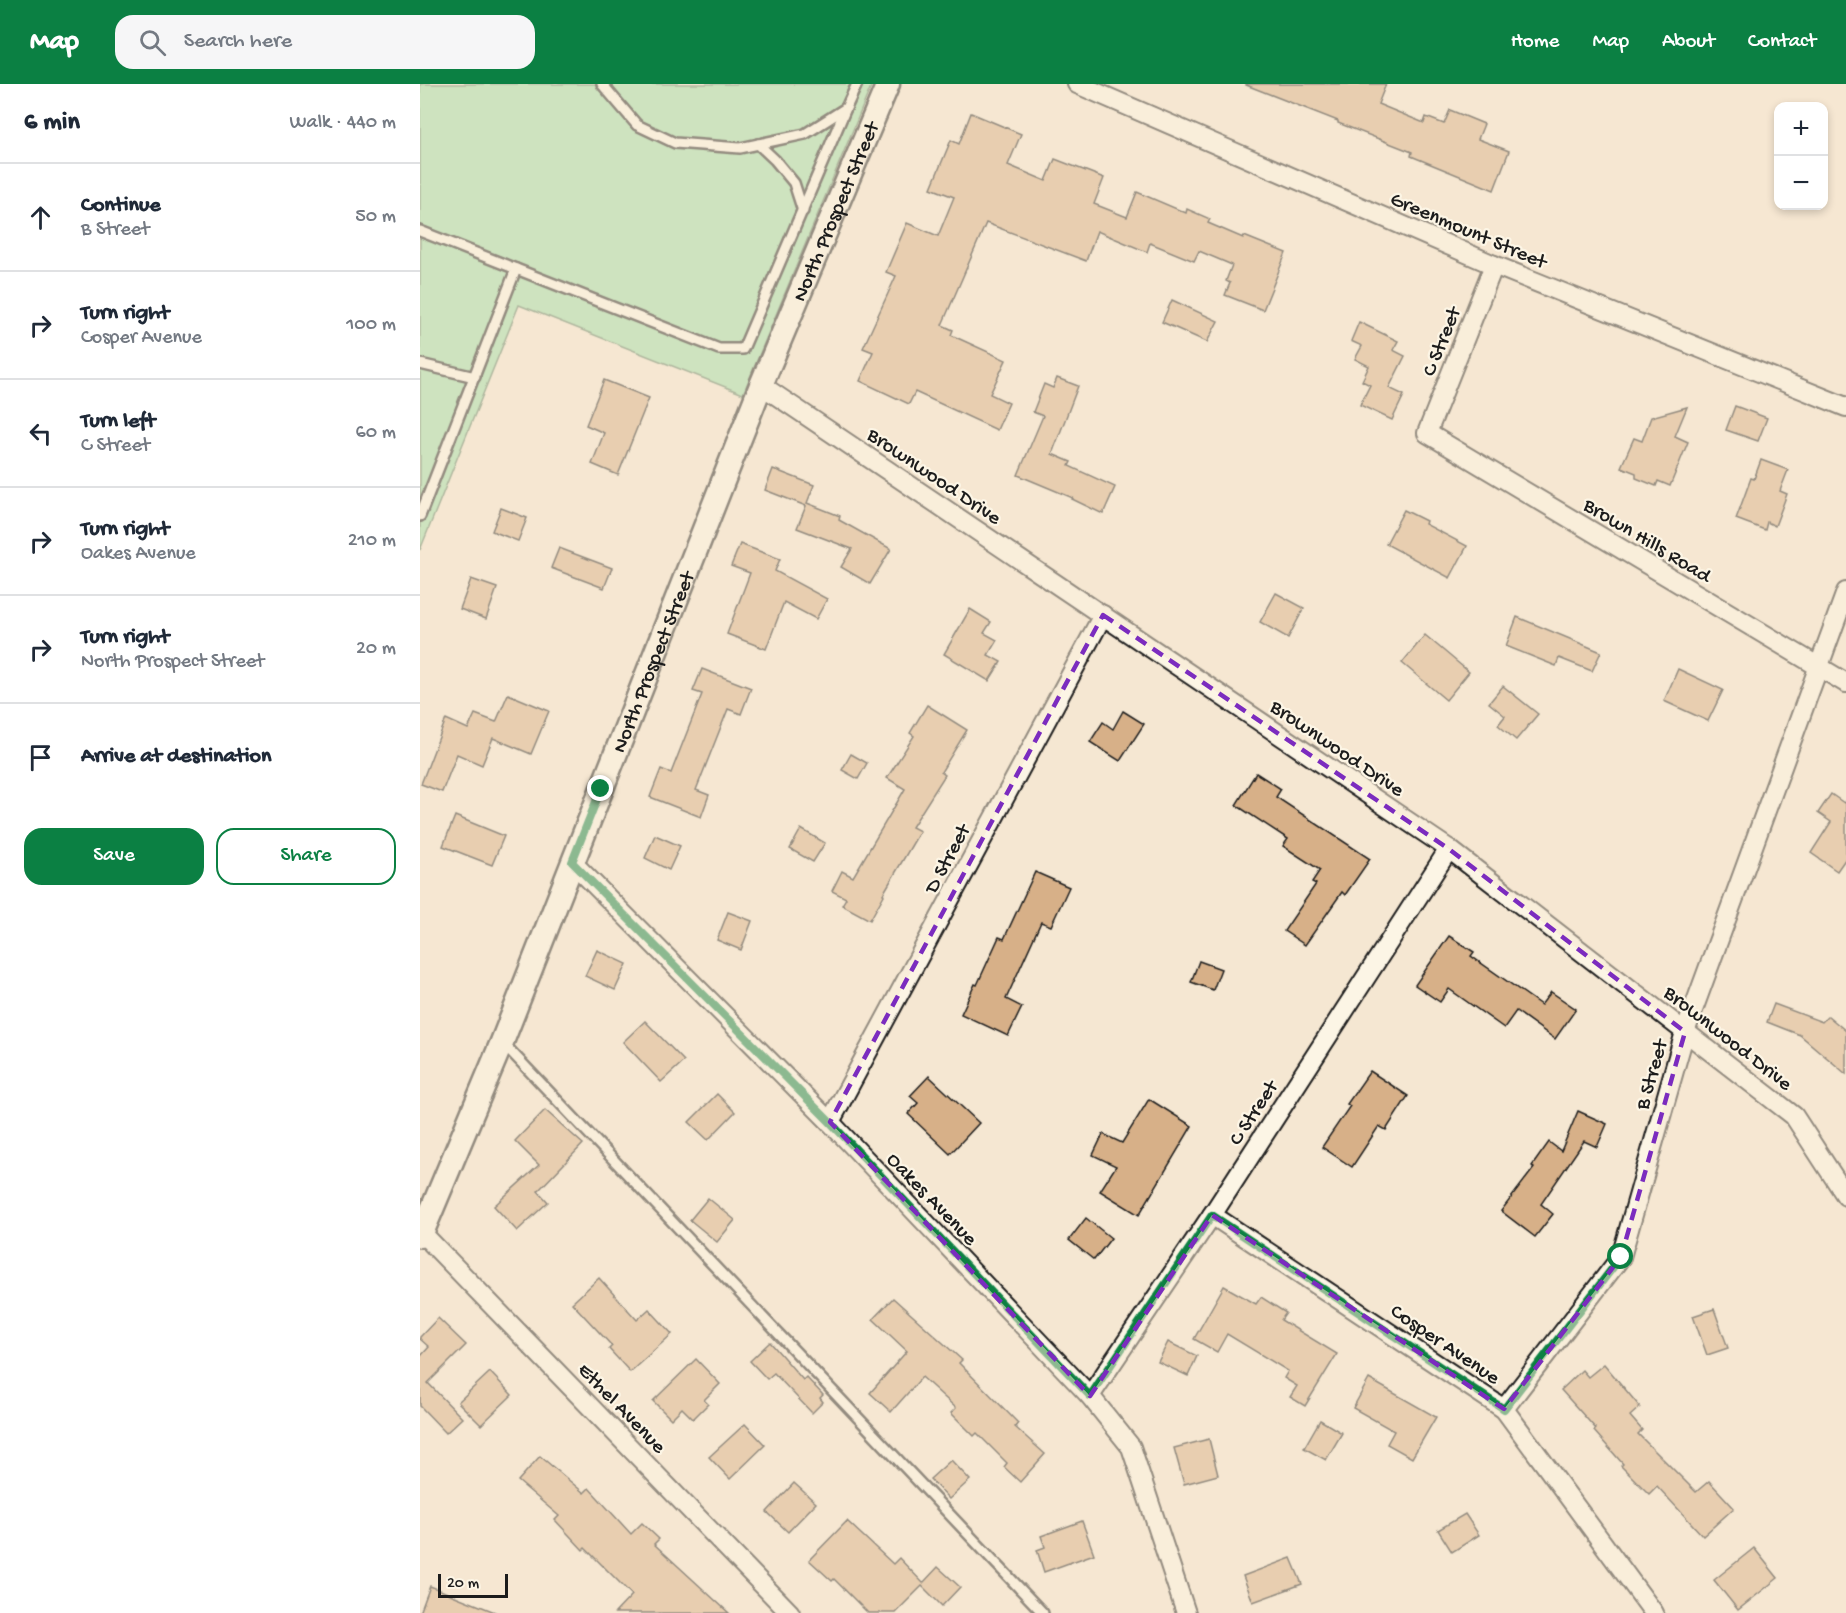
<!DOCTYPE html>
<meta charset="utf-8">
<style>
:root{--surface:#fff;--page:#f6f6f7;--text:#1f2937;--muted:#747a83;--line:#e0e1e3;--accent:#0b8043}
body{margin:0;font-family:"Gochi Hand",sans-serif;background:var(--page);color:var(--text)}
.controls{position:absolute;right:18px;top:18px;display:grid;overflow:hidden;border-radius:12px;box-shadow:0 3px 9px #0003}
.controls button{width:54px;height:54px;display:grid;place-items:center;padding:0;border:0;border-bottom:2px solid var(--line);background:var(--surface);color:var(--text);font:30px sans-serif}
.scale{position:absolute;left:18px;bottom:15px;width:70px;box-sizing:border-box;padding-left:6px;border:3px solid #1c1c1c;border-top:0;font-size:16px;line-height:21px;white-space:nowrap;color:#1c1c1c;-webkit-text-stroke:4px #fcf5e5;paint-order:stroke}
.stop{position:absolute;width:18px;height:18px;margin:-14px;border:4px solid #0b8043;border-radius:50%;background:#fff}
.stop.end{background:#0b8043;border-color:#fff;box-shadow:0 2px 6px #0008}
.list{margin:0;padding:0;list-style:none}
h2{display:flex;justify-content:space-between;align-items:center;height:78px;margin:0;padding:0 24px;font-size:26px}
h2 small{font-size:20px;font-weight:400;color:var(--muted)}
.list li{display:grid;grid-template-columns:39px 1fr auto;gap:18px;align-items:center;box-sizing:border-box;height:108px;padding:0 24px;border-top:2px solid var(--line)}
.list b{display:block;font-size:22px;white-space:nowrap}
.list p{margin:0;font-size:20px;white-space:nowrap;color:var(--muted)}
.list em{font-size:20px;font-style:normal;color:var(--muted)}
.actions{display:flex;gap:12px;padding:18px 24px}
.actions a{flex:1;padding:14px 0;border:2px solid var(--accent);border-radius:18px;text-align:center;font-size:21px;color:var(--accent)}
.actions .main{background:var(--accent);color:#fff}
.icon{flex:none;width:33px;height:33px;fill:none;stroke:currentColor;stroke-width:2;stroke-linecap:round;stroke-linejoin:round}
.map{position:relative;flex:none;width:1426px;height:1529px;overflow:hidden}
header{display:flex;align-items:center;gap:36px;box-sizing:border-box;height:84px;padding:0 30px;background:var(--accent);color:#fff}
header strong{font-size:28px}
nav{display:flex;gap:33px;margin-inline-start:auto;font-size:21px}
.search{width:420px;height:54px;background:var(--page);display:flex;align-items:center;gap:15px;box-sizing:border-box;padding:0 21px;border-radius:18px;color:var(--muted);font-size:22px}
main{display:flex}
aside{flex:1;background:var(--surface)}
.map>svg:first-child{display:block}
</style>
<header>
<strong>Map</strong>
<div class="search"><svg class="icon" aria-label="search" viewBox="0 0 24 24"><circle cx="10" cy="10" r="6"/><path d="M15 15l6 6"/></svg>Search here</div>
<nav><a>Home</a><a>Map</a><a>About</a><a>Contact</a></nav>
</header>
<main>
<aside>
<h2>6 min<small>Walk · 440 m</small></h2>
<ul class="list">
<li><svg class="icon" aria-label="ahead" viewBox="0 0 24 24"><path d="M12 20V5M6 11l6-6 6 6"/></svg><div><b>Continue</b><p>B Street</p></div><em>50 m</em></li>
<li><svg class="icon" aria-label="right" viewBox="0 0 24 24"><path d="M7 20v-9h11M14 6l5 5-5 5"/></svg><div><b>Turn right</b><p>Cosper Avenue</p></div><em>100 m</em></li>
<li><svg class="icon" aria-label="left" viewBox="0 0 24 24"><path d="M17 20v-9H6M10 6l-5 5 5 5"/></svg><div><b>Turn left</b><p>C Street</p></div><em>60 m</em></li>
<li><svg class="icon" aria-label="right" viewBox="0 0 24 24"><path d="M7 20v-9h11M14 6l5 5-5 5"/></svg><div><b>Turn right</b><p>Oakes Avenue</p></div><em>210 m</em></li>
<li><svg class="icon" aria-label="right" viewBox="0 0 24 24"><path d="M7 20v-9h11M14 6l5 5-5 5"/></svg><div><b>Turn right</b><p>North Prospect Street</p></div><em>20 m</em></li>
<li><svg class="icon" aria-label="arrive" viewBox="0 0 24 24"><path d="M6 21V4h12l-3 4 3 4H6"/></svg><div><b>Arrive at destination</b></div></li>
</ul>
<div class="actions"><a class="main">Save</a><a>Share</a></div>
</aside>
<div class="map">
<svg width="1426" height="1529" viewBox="0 0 1426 1529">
<rect width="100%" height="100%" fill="#f5e7d2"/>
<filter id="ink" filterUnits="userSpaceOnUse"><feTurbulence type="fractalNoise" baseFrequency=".0167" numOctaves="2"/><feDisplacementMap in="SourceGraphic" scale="12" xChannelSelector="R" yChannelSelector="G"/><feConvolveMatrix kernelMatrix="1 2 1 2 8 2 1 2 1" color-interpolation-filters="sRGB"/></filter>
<g filter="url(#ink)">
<polygon fill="#9ddea8" stroke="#5c7d62" stroke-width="1.5" points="0,0 452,0 323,310 99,221 0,466"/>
<g fill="#d7b088" stroke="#1c1c1c" stroke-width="1.5">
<polygon points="826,0 966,0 958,20 1004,39 1006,33 1024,40 1030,26 1064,40 1058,55 1089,67 1074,106 991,72 992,68 918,39 918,37 826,1"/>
<polygon points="551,29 601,50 588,81 626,97 635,75 684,94 674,120 707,133 717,108 766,129 767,125 790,135 788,139 823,154 824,152 866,169 843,226 805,211 810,199 806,197 812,181 779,167 774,177 730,159 727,168 677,147 666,177 566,139 522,241 533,246 531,251 586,276 570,310 589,319 577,346 495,308 489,320 440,297 453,268 443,264 476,192 466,188 487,139 518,152 534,113 511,104 531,56 539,60"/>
<polygon points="752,216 798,237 787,258 742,238"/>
<polygon points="939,238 978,257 973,266 985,272 969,304 984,311 972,336 940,321 950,301 942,297 949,282 935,275 942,262 931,257"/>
<polygon points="637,294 658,302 632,370 651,378 649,382 695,403 683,430 652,415 653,414 598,391 623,332 613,328 624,300 633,304"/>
<polygon points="184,296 229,314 198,391 172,380 184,349 166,341"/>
<polygon points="1315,322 1347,334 1338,357 1306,346"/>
<polygon points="1267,323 1255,352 1268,358 1250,402 1238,397 1236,402 1216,394 1216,389 1201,383 1214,354 1222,357 1231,333"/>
<polygon points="1341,376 1368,386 1360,407 1367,410 1355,442 1347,438 1345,446 1316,435 1331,394 1334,395"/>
<polygon points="353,385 394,401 387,419 420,432 419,436 471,465 450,500 421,483 432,465 377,444 386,422 345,406"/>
<polygon points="81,424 107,434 98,457 72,447"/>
<polygon points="984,426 1006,437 1005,440 1047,462 1030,494 966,460"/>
<polygon points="320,460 360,475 355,487 407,515 396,535 364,518 346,565 307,550 330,489 311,482"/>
<polygon points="139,464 192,484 184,504 131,484"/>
<polygon points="51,495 77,504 66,535 40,525"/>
<polygon points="856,509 884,524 868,554 840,538"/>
<polygon points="550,525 571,538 564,549 577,556 568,571 581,578 569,597 524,570"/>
<polygon points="1097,533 1181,568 1172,587 1139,574 1136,582 1086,562"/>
<polygon points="1005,551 1049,588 1026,616 982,579"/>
<polygon points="282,585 331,604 321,630 308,625 276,706 289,711 281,733 230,713 241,685 251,689 282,610 273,607"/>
<polygon points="1258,585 1303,606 1288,637 1244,617"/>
<polygon points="1083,602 1118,630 1096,656 1078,641 1085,632 1069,619"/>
<polygon points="88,610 129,627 111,670 73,654 62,681 37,670 22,708 1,700 26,635 48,645 55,630 76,638"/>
<polygon points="507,621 547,646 521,688 525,691 492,743 500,747 463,810 464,811 450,836 422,821 426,814 412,807 422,787 433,793 485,705 467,694 494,652 490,649"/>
<polygon points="703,627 724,640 700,677 670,658 683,638 693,645"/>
<polygon points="431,670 447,679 438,695 422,686"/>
<polygon points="836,689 861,705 856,713 950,775 925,811 922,808 885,861 864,847 896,800 892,798 900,786 863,762 868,755 816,721"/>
<polygon points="1411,710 1424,719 1426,716 1426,774 1417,787 1391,769 1411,738 1398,729"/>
<polygon points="35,732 84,752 72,781 23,762"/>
<polygon points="381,745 405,759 393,778 370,765"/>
<polygon points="235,751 260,762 249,786 225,774"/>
<polygon points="615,788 649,803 631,842 621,838 586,915 602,923 588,952 541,930 555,900 557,901 579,853 584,855"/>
<polygon points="308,828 332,837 321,866 297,856"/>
<polygon points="1029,852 1054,868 1051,872 1121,921 1131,908 1156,925 1135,955 1096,927 1084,944 1029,905 1020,918 995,901"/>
<polygon points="177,866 207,880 195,906 165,892"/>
<polygon points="779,877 801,885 793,906 771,898"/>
<polygon points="1354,920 1402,938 1408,932 1426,947 1426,990 1380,951 1347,938"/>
<polygon points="225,937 264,977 241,998 203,958"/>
<polygon points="950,987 988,1012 966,1046 959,1042 932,1083 902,1063 930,1022 927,1020"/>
<polygon points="509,992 559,1039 530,1070 488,1030 498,1019 490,1012"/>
<polygon points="297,1010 315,1028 288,1056 269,1038"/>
<polygon points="729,1015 772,1042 719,1131 680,1107 696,1082 673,1071 683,1050 702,1059"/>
<polygon points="125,1026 163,1060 118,1107 128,1118 97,1147 74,1122 119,1081 95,1057"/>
<polygon points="1158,1027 1187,1040 1177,1063 1164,1057 1121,1120 1133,1130 1115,1153 1081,1127 1114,1084 1112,1082 1129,1058 1141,1067"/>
<polygon points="288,1114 315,1136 297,1158 270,1136"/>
<polygon points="666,1134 691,1154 674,1176 649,1156"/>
<polygon points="179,1194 217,1236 229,1225 252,1250 210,1288 189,1265 192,1262 152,1219"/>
<polygon points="804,1202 836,1220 841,1213 866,1229 861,1236 917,1270 885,1322 870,1313 877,1302 864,1294 868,1287 807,1250 797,1268 774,1255"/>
<polygon points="473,1214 542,1276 539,1279 598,1339 595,1343 625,1370 600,1398 584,1383 587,1379 557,1349 554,1352 531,1329 536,1324 502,1293 471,1328 450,1309 487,1267 453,1235"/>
<polygon points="1294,1225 1308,1264 1287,1271 1273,1232"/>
<polygon points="18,1234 46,1261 8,1299 42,1334 26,1349 0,1322 0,1273 9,1263 0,1255 0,1253"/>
<polygon points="350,1258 383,1296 386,1293 403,1311 400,1314 403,1318 392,1329 354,1289 347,1295 330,1277"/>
<polygon points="748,1258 777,1272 768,1292 738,1278"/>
<polygon points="276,1275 300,1300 284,1316 288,1320 273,1335 262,1324 251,1335 233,1317"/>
<polygon points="1184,1280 1220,1323 1210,1332 1222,1346 1218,1350 1276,1408 1289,1397 1314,1424 1283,1452 1237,1402 1229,1410 1201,1382 1203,1380 1174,1347 1176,1345 1141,1306 1162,1286 1168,1293"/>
<polygon points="70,1288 92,1311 61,1341 38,1318"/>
<polygon points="949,1295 1016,1333 992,1374 967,1360 974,1347 933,1324"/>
<polygon points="900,1336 922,1349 906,1376 884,1364"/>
<polygon points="325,1340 345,1361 310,1395 289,1373"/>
<polygon points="789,1355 798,1391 764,1400 754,1364"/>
<polygon points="120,1372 164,1409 169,1404 211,1450 222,1439 239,1455 234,1460 309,1529 195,1529 212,1511 165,1464 163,1466 135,1436 139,1432 98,1397"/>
<polygon points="531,1376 550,1396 529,1415 510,1395"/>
<polygon points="374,1399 396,1419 368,1448 347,1428"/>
<polygon points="1045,1430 1059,1451 1032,1468 1018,1446"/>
<polygon points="427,1437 473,1480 479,1474 503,1499 518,1483 540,1503 522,1522 502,1502 475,1529 448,1529 414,1495 412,1497 389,1476"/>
<polygon points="662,1437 674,1470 624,1488 617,1466 625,1463 621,1452"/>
<polygon points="1334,1464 1358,1494 1318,1526 1294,1496"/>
<polygon points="871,1474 882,1500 833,1518 823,1492"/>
<polygon points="10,1502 75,1528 74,1529 0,1529"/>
</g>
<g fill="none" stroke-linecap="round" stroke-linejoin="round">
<defs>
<g id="service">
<polyline points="182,0 217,41 255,59 320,64 385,50 426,24 437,0"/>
<polyline points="338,60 355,76 374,99 383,127"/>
<polyline points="0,147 299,265 323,265 426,24"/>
<polyline points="0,280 55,293"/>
<polyline points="0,432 96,185"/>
<polyline points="82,958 623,1529"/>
</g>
<g id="minor">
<polyline points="657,0 1074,181 1426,323"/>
<polyline points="1074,181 1007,349 1426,599"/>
<polyline points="341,301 1029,765 1374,1032 1426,1112"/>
<polyline points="152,778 410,1038 670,1312 711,1363 766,1529"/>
<polyline points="410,1038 683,531"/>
<polyline points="792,1131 1084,1325 1234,1529"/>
<polyline points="0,1154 2,1149 370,1529"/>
<polyline points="670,1312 792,1131 1029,765"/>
<polyline points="1084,1325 1201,1173 1265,948 1426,508"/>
</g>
<g id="tertiary">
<path id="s1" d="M2,1149L82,958L341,301L468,0"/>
</g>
</defs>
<use href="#service" stroke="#1c1c1c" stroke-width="14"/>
<use href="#minor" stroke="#1c1c1c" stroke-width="22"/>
<use href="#tertiary" stroke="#1c1c1c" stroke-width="27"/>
<use href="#service" stroke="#fcf5e5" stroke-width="9"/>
<use href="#minor" stroke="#fcf5e5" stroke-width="18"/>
<use href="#tertiary" stroke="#fcf5e5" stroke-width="22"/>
</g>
</g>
<g fill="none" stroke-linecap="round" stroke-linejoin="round" filter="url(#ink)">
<polyline stroke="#0b8043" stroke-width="8" points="181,705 152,778 410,1038 670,1312 792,1131 1084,1325 1201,1173"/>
</g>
<path d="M0 0H1426V1529H0ZM683,531L1029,765L1265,948L1201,1173L1084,1325L792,1131L670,1312L410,1038Z" fill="#f5e7d2" fill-opacity=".55" fill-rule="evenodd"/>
<path fill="none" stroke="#7b2cbf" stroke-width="4.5" stroke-dasharray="12 8" stroke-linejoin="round" d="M683,531L1029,765L1265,948L1201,1173L1084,1325L792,1131L670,1312L410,1038Z"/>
<g text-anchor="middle" stroke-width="4.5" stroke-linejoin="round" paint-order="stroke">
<g font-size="21" fill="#1c1c1c" stroke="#fcf5e5">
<text dy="7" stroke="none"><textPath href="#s1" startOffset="1102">North Prospect Street</textPath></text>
<text transform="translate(1049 145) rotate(23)" y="7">Greenmount Street</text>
<text transform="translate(1020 257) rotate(-68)" y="7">C Street</text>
<text transform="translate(515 391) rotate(34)" y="7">Brownwood Drive</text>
<text transform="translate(1228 455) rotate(31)" y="7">Brown Hills Road</text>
<text dy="7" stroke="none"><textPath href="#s1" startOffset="616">North Prospect Street</textPath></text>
<text transform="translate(918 663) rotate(34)" y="7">Brownwood Drive</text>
<text transform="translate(526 774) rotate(-62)" y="7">D Street</text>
<text transform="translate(1309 953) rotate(38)" y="7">Brownwood Drive</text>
<text transform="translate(1230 990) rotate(-74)" y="7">B Street</text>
<text transform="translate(832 1028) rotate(-57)" y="7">C Street</text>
<text transform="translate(513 1114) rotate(46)" y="7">Oakes Avenue</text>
<text transform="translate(1026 1259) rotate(34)" y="7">Cosper Avenue</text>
<text transform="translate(203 1323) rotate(46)" y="7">Ethel Avenue</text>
</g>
</g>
</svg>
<div class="controls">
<button>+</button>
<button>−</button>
</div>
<div class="scale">20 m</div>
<div class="stop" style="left:1201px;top:1173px"></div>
<div class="stop end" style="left:181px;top:705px"></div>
</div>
</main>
